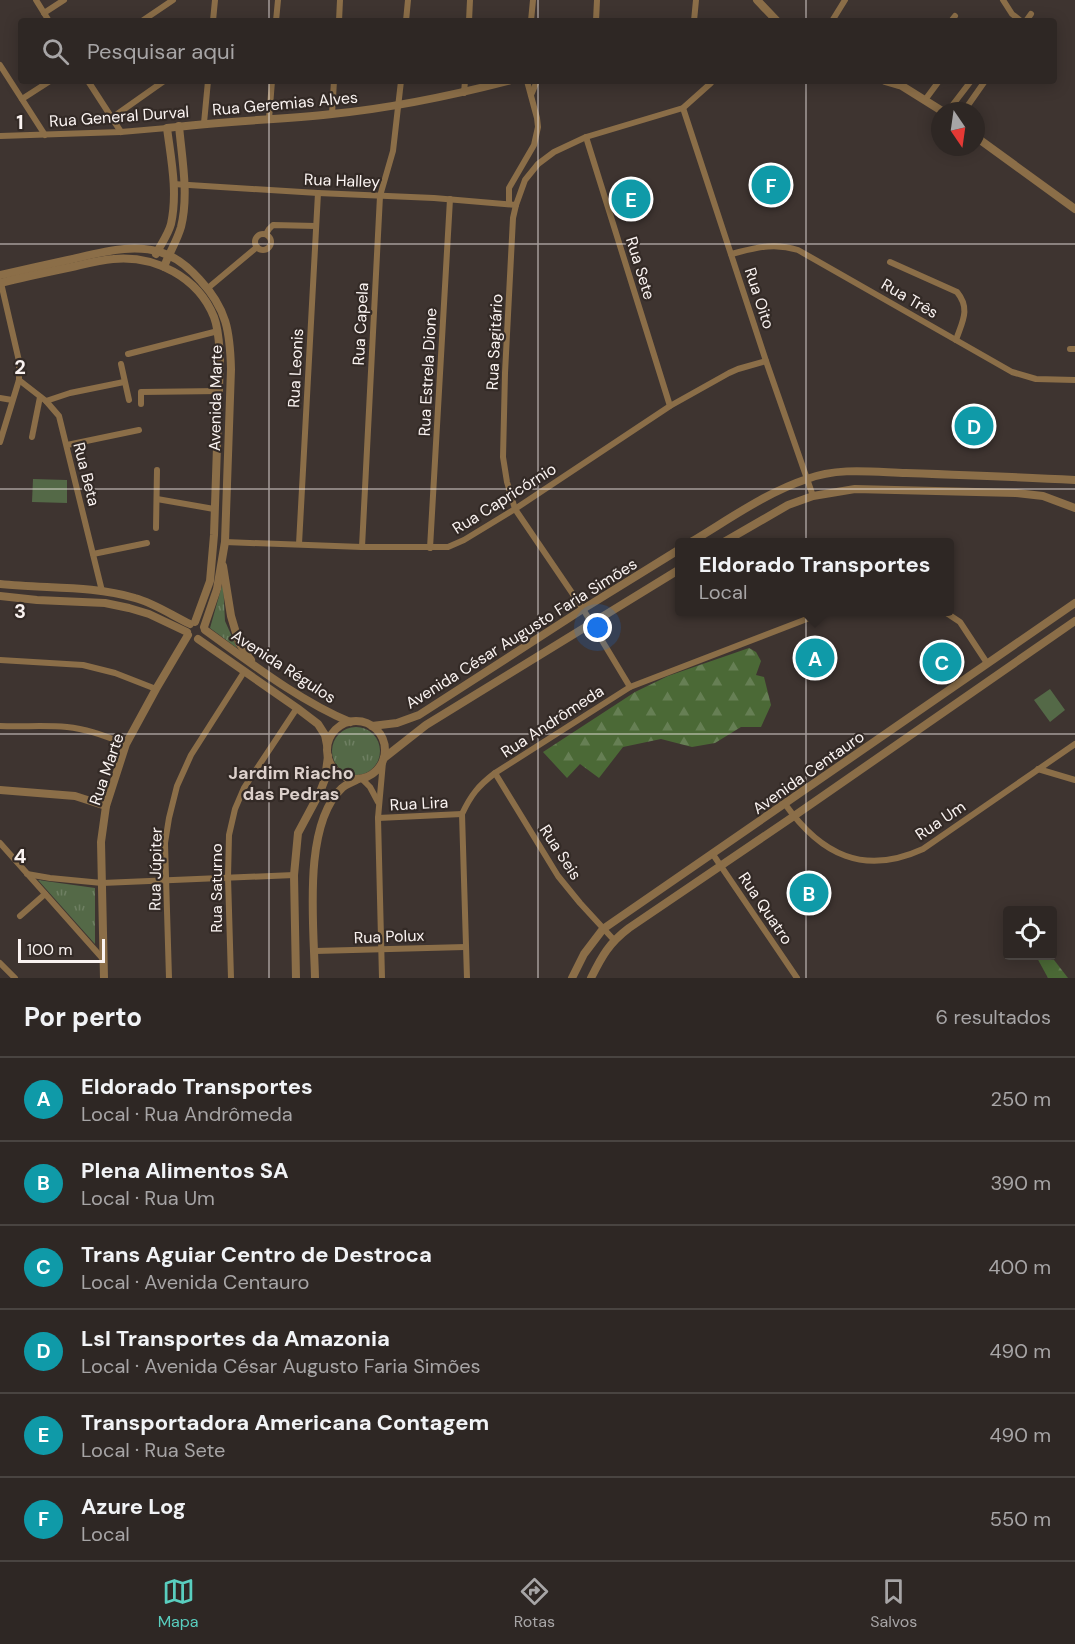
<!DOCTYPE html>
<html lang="pt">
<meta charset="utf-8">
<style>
:root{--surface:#2e2724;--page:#3a3331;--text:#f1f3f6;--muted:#a7a5a6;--line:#494441;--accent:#59cebf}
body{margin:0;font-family:"DM Sans",sans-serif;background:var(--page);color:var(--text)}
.controls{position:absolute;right:18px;bottom:18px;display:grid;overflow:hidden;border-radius:6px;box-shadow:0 3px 15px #0003}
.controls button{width:54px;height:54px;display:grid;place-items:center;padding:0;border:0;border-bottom:2px solid var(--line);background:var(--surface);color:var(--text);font:30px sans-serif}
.compass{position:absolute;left:931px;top:102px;width:54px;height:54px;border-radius:50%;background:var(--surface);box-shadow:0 3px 15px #0003;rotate:167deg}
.scale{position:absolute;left:18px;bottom:15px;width:87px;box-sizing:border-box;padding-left:6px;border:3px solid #faf3f1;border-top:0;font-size:16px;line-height:21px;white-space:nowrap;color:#faf3f1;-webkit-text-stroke:4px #332a26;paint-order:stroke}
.you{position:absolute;left:598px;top:628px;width:21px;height:21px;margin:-15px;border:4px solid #fff;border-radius:50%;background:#1a73e8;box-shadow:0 0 0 9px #1a73e833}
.badge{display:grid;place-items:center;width:39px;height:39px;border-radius:50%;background:var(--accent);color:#fff;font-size:20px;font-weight:700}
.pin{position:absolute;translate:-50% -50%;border:3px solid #fff;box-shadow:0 2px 6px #0006}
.popup{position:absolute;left:675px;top:538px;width:279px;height:78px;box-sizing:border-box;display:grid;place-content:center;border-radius:6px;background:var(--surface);filter:drop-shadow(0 2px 4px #0005);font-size:20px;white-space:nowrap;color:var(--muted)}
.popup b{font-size:22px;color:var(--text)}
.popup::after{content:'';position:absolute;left:50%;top:100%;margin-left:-12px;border:12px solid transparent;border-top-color:var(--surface)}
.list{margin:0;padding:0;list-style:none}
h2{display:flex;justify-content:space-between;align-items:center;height:78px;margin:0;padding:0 24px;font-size:26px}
h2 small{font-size:20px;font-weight:400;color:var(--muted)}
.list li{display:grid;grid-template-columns:39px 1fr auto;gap:18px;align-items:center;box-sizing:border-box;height:84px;padding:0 24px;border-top:2px solid var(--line)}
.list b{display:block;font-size:22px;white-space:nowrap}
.list p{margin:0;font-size:20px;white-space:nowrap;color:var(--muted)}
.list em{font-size:20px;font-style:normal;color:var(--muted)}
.icon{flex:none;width:33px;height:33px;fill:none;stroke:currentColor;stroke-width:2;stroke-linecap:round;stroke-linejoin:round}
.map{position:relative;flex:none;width:1075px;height:978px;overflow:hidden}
.search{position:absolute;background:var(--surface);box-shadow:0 3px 15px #0003;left:18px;right:18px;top:18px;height:66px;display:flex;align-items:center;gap:15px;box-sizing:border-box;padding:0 21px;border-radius:6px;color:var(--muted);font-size:22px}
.sheet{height:582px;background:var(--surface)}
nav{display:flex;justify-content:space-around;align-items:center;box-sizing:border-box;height:84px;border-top:2px solid var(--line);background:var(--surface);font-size:16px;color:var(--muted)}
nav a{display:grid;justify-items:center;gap:3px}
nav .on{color:var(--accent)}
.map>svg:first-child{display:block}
</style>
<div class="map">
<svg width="1075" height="978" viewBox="0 0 1075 978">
<defs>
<pattern id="grass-tufts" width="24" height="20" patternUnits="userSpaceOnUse" patternTransform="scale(1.5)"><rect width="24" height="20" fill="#546947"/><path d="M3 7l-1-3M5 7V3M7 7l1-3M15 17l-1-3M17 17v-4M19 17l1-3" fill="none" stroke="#6e7f62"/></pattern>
<pattern id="forest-firs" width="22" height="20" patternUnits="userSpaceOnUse" patternTransform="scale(1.5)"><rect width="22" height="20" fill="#4b6936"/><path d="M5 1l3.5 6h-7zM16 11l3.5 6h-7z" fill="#667f54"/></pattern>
</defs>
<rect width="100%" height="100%" fill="#3e3430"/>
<g fill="url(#grass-tufts)">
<polygon points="223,582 225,621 237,648 210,628"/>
<circle cx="356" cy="751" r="24"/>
<polygon points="38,880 95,888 95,944"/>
</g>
<g fill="url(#forest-firs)">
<polygon points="749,648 756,652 761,661 756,675 764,677 771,705 761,727 741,727 715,743 692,747 661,739 623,747 599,778 580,764 567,778 543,752 635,692 668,676"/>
<polygon points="1036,956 1051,956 1068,978 1048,978"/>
</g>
<g fill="#546947">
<polygon points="33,479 67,480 67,503 32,502"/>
<polygon points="1050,689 1065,710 1050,722 1034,700"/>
</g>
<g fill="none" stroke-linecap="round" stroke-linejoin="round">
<g stroke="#8b6e48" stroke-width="6">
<polyline points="36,0 49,21"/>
<polyline points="1003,0 1012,14 1021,21"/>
<polyline points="44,13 64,0"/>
<polyline points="142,21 173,0"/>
<polyline points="213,21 215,0"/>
<polyline points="276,21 278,0"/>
<polyline points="339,21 340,0"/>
<polyline points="406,21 408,0"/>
<polyline points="469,21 470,0"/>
<polyline points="531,21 533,0"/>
<polyline points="596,21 597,0"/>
<polyline points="694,21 696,0"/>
<polyline points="832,21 845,0"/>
<polyline points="951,21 955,16"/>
<polyline points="1026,21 1031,14"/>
<polyline points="0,65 45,135"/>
<polyline points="88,81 121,132"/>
<polyline points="464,93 465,81"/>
<polyline points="531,95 537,81"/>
<polyline points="22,99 50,81"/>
<polyline points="925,100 939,81"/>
<polyline points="683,108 766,361 813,496"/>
<polyline points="948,111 971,81"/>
<polyline points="964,111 985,81"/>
<polyline points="332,114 334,81"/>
<polyline points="113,117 164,81"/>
<polyline points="269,119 272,81"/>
<polyline points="204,123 208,81"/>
<polyline points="0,136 121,132 167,128"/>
<polyline points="586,137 670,406"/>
<polyline points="173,184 318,193 434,198 516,205"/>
<polyline points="509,204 509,188 534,145 538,127 537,118 527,81"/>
<circle cx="263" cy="242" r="8"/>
<polyline points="266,234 269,229 273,225 316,226"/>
<path d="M731,254C756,248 773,242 798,250L1012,372L1036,379L1075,380"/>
<path d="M890,262L957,292C971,309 962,322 956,340"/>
<polyline points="208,288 257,247"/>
<polyline points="1070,349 1075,349"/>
<polyline points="128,354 218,331"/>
<polyline points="121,364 129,400"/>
<polyline points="19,380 46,401 59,416 102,591"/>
<polyline points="0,398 12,400"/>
<polyline points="46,401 70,393 124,382"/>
<polyline points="141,404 141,392 220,391"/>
<polyline points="32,437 40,397"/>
<polyline points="0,442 19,380 19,361 1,283"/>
<polyline points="67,445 139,430"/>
<polyline points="157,499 214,509"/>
<polyline points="156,528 157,470"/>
<polyline points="225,542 362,547 448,547 464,540 515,509 670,406 729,373 738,369 766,361"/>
<polyline points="299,544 318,193"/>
<polyline points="362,547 380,196 393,151 401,81"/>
<polyline points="430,548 450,199"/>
<polyline points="93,554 147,543"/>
<polyline points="945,612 960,622 987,663"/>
<polyline points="0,660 83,665 115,673 156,689"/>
<polyline points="630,687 583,609 515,509 507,482 503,457 505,373 513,218 516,205 525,180 538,164 554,152 586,137 683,108 711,83"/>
<path d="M0,726C22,727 45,725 67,727C88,729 107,737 126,744"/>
<polyline points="1038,769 1075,780"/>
<polyline points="495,773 558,876 580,903 614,940"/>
<polyline points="361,778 370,787 378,802"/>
<path d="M785,804C821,855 864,876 923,849L1075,744"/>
<polyline points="378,818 462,814"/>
<polyline points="0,843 103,959"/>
<polyline points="712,853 797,978"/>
<polyline points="27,874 50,878 102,883 294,875"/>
<polyline points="20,916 45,894"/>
<polyline points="315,951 465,947"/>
<polyline points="0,963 15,978"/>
<polyline points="169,978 165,843 169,818 177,786 191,755 244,672"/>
<polyline points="231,978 228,877 229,835 235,809 244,788 297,708"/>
<polyline points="382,978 378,818 383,762"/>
<path d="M467,978L462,814C471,795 478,786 495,773L630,687L825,612"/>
</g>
<g stroke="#8b6e48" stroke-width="8">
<polyline points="757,0 777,21"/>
<polyline points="885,81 902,86 942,111"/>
<polyline points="976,137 1075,209"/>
<path d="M156,254C161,244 168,235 171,224C178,192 171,159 167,128C222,121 277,120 332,114C392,108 450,96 508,81"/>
<path d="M164,267C169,253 177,241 181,227C189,195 182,159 179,126"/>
<path d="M0,275C23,270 45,265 68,260C99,253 137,241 168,255C180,260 192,271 200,280C227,309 230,332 231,369L225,542L217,589L204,627"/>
<path d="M0,283C24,277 48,272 72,267C85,264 99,260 113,259C155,255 198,277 214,317C219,330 219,344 220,358L214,535L210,581L195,622"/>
<path d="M691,542C728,520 765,493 807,479C838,467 874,472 906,473C963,475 1019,477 1075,480"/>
<polyline points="724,542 788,505 813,496 855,489 1016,493 1043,496 1075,508"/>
<polyline points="223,566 231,616 239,643 251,660"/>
<path d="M0,584C45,589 91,585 135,598C154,603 173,616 190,624"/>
<polyline points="0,596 37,600 105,603 129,608 149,614 187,632"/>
<path d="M205,630C251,663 298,700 350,722"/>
<polyline points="198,639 297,708 318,724 325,735 327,745"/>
<circle cx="356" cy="750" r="29"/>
<polyline points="372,726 397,723 419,715 583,609 680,549"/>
<polyline points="384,758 426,725 680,569"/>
<polyline points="0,790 75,796 106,806"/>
<polyline points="104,978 101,842 106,806 126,744 156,689 188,635"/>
<polyline points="296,978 294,875 298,833 320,792 325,779 328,756"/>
<path d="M315,978C314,927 302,825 342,788C346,784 353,782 358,779"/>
<polyline points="572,978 584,954 603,929 1075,603"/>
<path d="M591,978C602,956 609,943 629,928L794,816L1075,621"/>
</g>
</g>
<path fill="none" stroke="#faf3f1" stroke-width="1.5" stroke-opacity="0.55" d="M269,0V21M538,0V21M806,0V21M269,81V978M538,81V978M806,81V978M0,244H1075M0,489H1075M0,734H1075"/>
<g text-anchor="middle" stroke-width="4.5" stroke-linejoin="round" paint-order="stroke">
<g font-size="16" fill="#faf3f1" stroke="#332a26">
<text transform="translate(285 103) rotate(-5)" y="6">Rua Geremias Alves</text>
<text transform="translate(119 116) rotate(-4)" y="6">Rua General Durval</text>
<text transform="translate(342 180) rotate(2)" y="6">Rua Halley</text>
<text transform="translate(641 268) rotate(73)" y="6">Rua Sete</text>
<text transform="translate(760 298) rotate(72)" y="6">Rua Oito</text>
<text transform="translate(910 298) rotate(30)" y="6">Rua Três</text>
<text transform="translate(360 324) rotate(-87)" y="6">Rua Capela</text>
<text transform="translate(494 342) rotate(-87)" y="6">Rua Sagitário</text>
<text transform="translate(295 368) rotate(-87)" y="6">Rua Leonis</text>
<text transform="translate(427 372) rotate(-87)" y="6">Rua Estrela Dione</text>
<text transform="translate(215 398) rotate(-89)" y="6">Avenida Marte</text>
<text transform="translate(87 474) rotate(76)" y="6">Rua Beta</text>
<text transform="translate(504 498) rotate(-32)" y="6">Rua Capricórnio</text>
<text transform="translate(521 633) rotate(-32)" y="6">Avenida César Augusto Faria Simões</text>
<text transform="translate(284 666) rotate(33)" y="6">Avenida Régulos</text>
<text transform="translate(552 721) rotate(-33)" y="6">Rua Andrômeda</text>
<text transform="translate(106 769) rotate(-71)" y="6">Rua Marte</text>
<text transform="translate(808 772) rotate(-35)" y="6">Avenida Centauro</text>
<text transform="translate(419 803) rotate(-3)" y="6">Rua Lira</text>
<text transform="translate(940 820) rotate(-34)" y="6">Rua Um</text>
<text transform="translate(561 852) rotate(57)" y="6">Rua Seis</text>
<text transform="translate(155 869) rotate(-89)" y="6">Rua Júpiter</text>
<text transform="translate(216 888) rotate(-90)" y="6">Rua Saturno</text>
<text transform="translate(766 908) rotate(56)" y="6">Rua Quatro</text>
<text transform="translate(389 936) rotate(-2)" y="6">Rua Polux</text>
</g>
<g font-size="18" font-weight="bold" fill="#dcd0cb" stroke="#332a26">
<text x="291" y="779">Jardim Riacho<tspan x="291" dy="21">das Pedras</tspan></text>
</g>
</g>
<g font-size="20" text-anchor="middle" font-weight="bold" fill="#faf3f1" stroke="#332a26" stroke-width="4.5" stroke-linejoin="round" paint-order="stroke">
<text x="20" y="129">1</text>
<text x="20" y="374">2</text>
<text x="20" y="618">3</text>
<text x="20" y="863">4</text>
</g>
</svg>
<div class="controls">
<button><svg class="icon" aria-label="locate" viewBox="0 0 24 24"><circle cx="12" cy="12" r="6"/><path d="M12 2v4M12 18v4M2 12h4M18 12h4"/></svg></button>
</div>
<svg class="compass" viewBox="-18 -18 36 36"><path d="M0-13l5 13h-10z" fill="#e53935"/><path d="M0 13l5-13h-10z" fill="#a7a5a6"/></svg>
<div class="scale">100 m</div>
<div class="you"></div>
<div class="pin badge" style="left:815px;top:658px;background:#0f9aa8">A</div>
<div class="popup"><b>Eldorado Transportes</b>Local</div>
<div class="pin badge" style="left:809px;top:893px;background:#0f9aa8">B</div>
<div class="pin badge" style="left:942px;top:662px;background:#0f9aa8">C</div>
<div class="pin badge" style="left:974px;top:426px;background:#0f9aa8">D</div>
<div class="pin badge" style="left:631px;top:199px;background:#0f9aa8">E</div>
<div class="pin badge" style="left:771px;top:185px;background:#0f9aa8">F</div>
<div class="search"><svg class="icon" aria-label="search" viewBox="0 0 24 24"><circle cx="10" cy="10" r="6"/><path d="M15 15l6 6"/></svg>Pesquisar aqui</div>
</div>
<section class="sheet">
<h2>Por perto<small>6 resultados</small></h2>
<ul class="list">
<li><span class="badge" style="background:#0f9aa8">A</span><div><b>Eldorado Transportes</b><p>Local · Rua Andrômeda</p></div><em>250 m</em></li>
<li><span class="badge" style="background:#0f9aa8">B</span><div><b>Plena Alimentos SA</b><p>Local · Rua Um</p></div><em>390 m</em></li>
<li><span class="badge" style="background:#0f9aa8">C</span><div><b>Trans Aguiar Centro de Destroca</b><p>Local · Avenida Centauro</p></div><em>400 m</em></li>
<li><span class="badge" style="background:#0f9aa8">D</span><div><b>Lsl Transportes da Amazonia</b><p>Local · Avenida César Augusto Faria Simões</p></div><em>490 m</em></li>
<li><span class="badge" style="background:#0f9aa8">E</span><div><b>Transportadora Americana Contagem</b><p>Local · Rua Sete</p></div><em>490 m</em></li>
<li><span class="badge" style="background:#0f9aa8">F</span><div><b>Azure Log</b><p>Local</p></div><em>550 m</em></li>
</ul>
</section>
<nav>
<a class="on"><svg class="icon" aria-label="map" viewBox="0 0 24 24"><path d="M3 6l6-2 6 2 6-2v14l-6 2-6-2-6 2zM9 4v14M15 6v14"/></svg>Mapa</a>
<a><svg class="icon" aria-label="directions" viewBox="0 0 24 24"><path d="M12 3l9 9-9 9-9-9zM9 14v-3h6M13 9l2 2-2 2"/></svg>Rotas</a>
<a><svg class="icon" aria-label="saved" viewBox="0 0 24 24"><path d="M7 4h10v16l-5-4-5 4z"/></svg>Salvos</a>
</nav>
